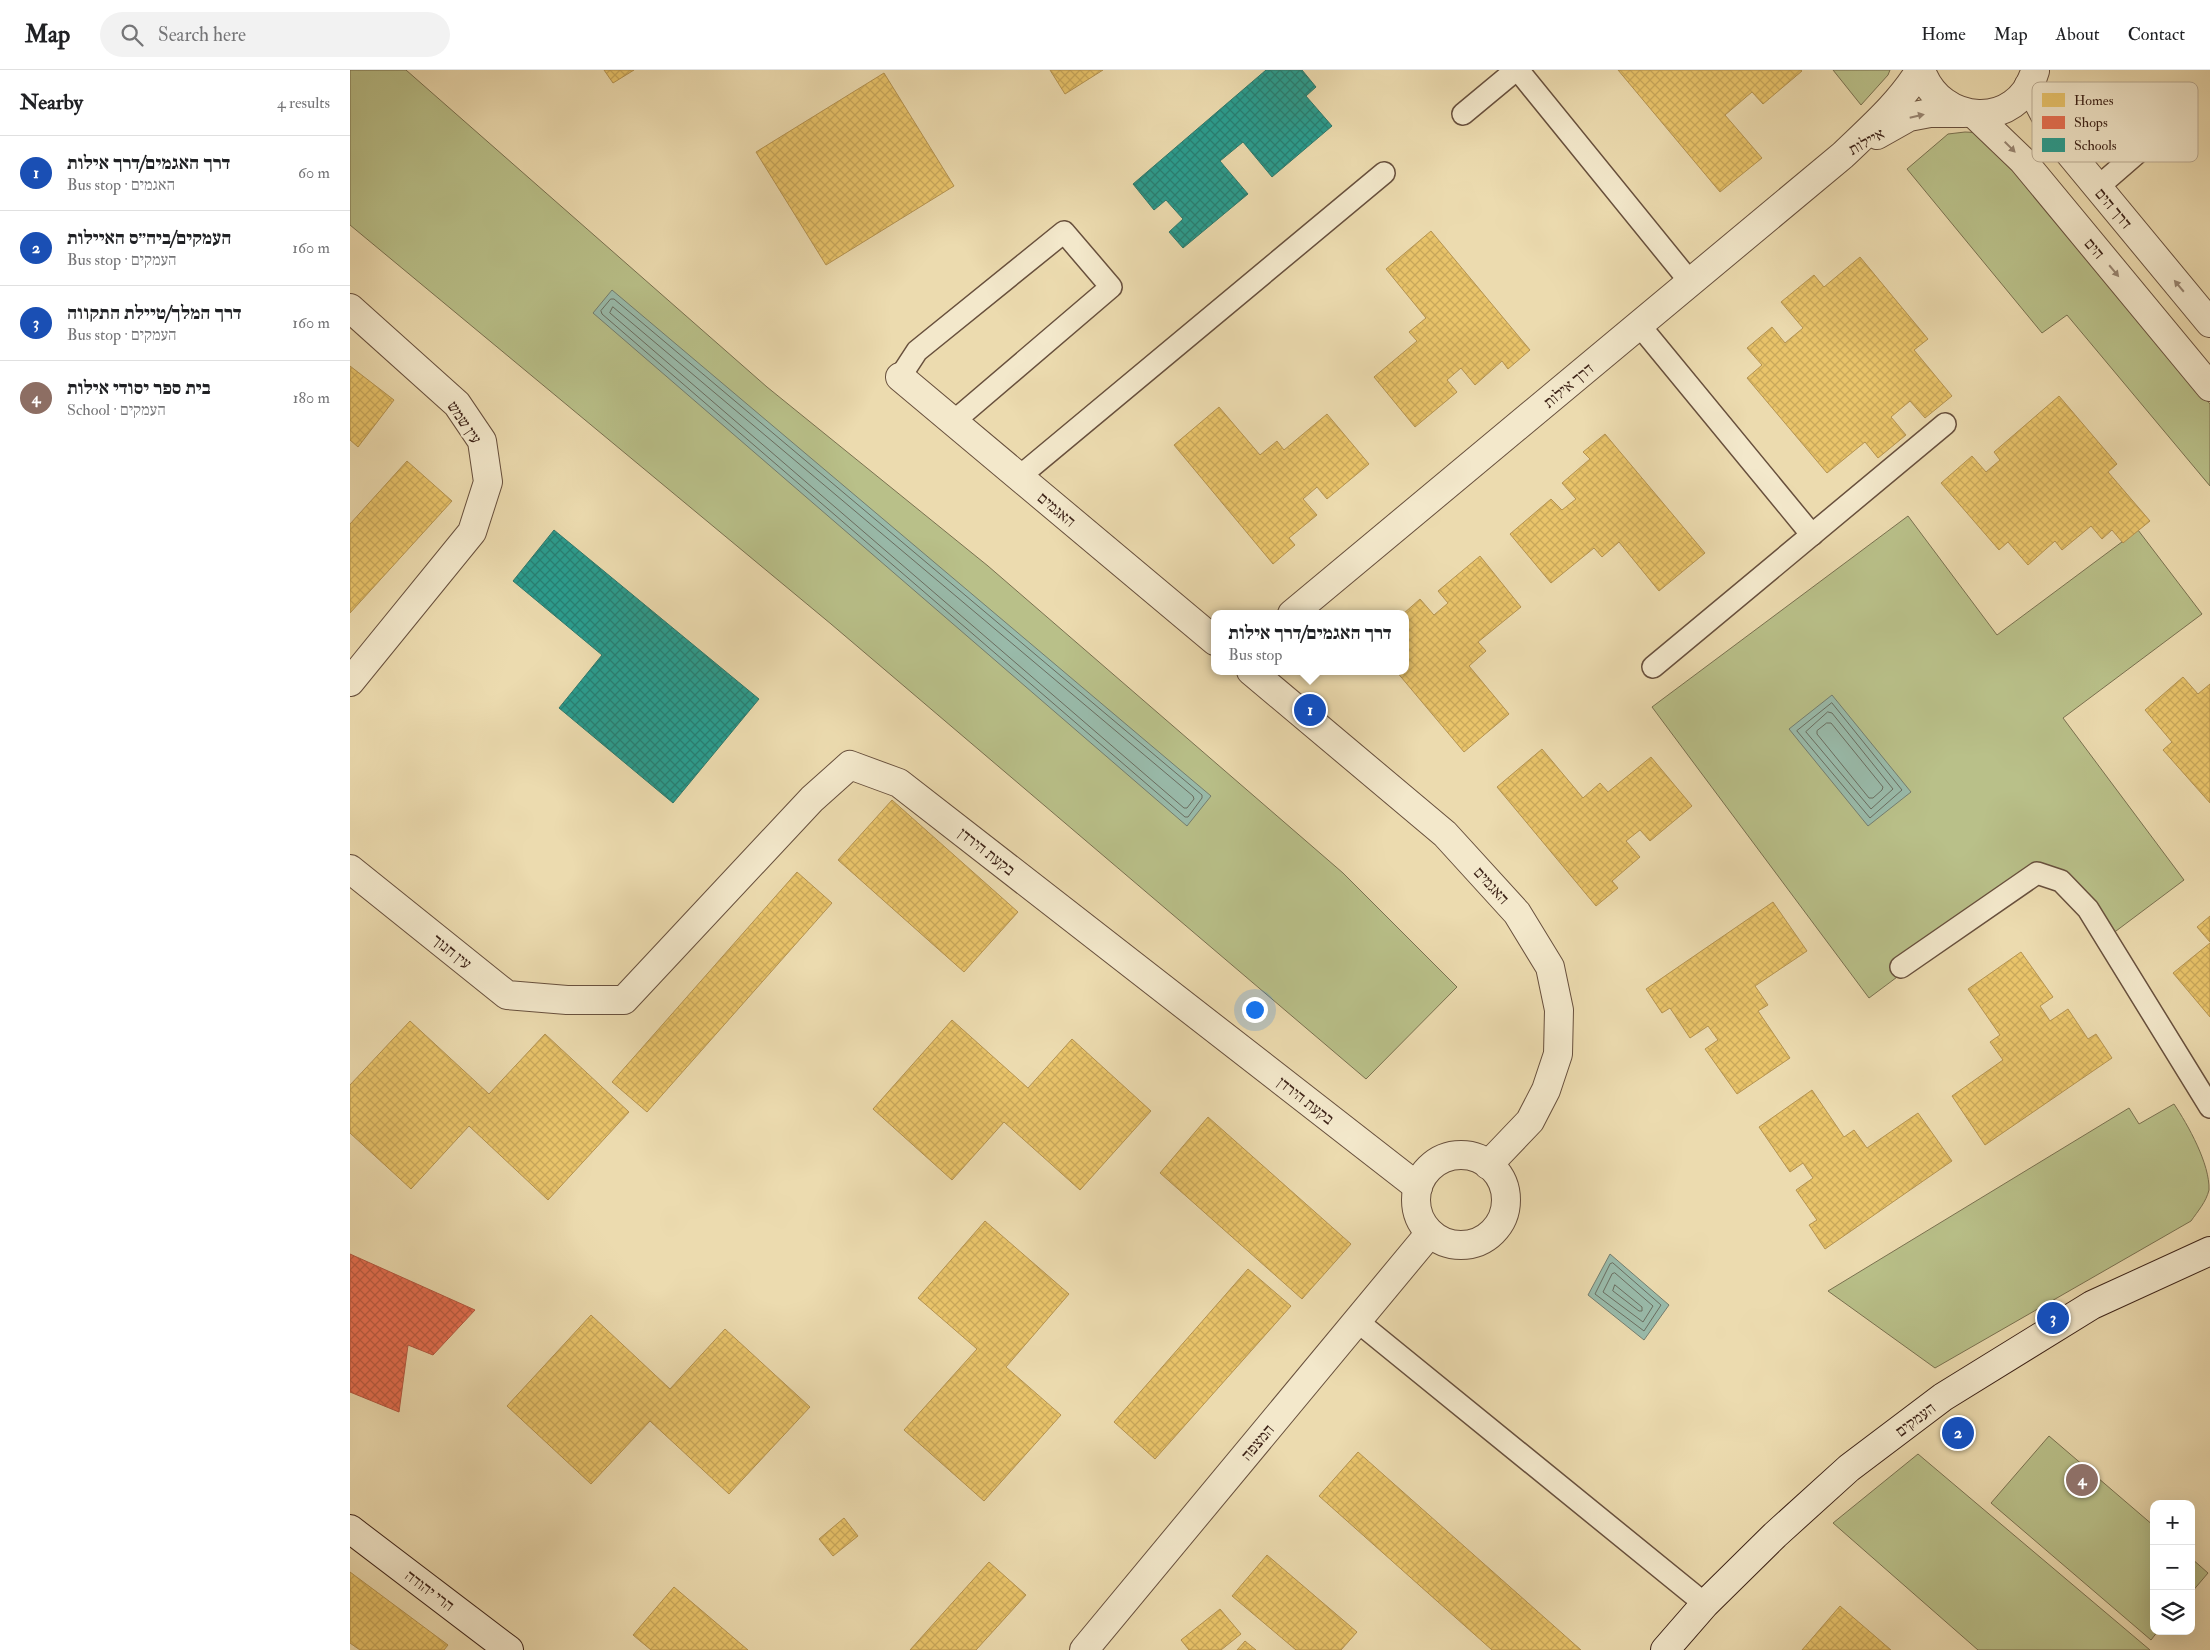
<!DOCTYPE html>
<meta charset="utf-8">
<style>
:root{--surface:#fff;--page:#f2f2f2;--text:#202124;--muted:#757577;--line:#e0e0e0;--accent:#8f2418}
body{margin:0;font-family:"IM FELL Double Pica","Frank Ruhl Libre",serif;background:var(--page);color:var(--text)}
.controls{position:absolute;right:15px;bottom:15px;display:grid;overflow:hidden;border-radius:10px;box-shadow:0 5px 20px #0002}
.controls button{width:45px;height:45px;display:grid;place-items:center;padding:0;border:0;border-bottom:1px solid var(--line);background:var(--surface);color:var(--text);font:25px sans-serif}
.you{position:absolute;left:904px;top:939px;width:18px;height:18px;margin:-12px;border:4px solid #fff;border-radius:50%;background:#1a73e8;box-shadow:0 0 0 8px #1a73e833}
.badge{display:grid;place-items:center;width:32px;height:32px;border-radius:50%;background:var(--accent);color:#fff;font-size:16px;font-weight:700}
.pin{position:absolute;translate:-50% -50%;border:2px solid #fff;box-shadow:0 1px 5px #0006}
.popup{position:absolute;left:861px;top:540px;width:198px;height:65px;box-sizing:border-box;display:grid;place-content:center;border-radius:10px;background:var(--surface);filter:drop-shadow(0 1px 4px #0005);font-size:16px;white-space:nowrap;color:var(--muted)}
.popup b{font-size:19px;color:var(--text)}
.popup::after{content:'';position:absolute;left:50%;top:100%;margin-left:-10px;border:10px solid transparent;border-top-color:var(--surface)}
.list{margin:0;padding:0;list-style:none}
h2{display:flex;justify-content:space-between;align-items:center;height:65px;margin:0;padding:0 20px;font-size:21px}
h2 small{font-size:16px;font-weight:400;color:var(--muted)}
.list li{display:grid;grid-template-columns:32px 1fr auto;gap:15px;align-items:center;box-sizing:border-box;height:75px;padding:0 20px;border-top:1px solid var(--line)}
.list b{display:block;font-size:19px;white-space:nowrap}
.list p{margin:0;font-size:16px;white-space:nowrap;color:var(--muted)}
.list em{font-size:16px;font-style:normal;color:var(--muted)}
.icon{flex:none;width:28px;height:28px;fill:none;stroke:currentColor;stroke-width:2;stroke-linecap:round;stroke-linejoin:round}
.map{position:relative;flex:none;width:1860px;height:1580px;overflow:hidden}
header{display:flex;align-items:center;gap:30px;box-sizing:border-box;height:70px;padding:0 25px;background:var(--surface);border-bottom:1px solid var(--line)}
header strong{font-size:24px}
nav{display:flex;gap:28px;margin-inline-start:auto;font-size:18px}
.search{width:350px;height:45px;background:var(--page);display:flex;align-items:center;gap:12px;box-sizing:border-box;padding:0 18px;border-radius:28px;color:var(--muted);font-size:19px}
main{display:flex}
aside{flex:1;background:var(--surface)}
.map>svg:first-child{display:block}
</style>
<header>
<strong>Map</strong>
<div class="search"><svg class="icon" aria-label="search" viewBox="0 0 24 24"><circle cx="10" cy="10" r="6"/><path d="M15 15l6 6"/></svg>Search here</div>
<nav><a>Home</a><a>Map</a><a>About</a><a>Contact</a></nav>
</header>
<main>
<aside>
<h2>Nearby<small>4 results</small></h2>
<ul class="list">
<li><span class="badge" style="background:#1a4fb4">1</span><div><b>דרך האגמים/דרך אילות</b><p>Bus stop · האגמים</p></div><em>60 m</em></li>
<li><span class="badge" style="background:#1a4fb4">2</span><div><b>העמקים/ביה״ס האיילות</b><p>Bus stop · העמקים</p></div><em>160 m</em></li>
<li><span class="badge" style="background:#1a4fb4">3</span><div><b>דרך המלך/טיילת התקווה</b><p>Bus stop · העמקים</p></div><em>160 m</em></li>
<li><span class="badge" style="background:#8d6e63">4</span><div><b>בית ספר יסודי אילות</b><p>School · העמקים</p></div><em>180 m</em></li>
</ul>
</aside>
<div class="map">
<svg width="1860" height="1580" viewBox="0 0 1860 1580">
<defs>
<pattern id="homes-cross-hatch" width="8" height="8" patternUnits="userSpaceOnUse" patternTransform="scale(1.25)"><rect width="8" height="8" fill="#e9c46a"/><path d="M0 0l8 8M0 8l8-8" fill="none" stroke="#c9a85b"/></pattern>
<pattern id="shops-cross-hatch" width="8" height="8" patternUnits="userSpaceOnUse" patternTransform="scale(1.25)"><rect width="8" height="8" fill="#e76f51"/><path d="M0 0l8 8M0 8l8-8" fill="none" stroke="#bc5b42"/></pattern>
<pattern id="schools-cross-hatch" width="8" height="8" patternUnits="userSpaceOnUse" patternTransform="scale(1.25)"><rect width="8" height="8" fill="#2a9d8f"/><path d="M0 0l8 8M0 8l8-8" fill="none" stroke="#258074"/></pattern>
</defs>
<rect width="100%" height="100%" fill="#ecdbaf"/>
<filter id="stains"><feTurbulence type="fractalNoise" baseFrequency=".004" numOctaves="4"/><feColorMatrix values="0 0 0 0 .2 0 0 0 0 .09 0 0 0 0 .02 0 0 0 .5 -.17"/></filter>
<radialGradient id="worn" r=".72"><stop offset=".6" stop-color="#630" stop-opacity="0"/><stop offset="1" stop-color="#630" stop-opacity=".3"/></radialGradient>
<g fill="#b9c089" stroke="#7a7150">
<polygon points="0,0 56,0 417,317 638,496 993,803 1107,917 1016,1009 481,554 0,155"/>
<polygon points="1483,0 1540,0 1538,5 1511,35"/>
<polygon points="1615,62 1637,63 1664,92 1860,334 1860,416 1717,245 1692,263 1557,99 1598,64"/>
<polygon points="1558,446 1647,565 1788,460 1852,544 1713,648 1834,810 1754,870 1697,795 1519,928 1302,637"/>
<path d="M1824,1034C1838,1055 1860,1094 1859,1120C1856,1132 1848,1141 1841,1151L1585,1298L1478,1221L1779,1038L1789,1054Z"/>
<polygon points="1699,1366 1804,1456 1804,1561 1808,1561 1801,1570 1641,1433"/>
<polygon points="1568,1384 1800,1580 1628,1580 1483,1453"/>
<polygon points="1841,1488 1858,1503 1841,1523"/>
</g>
<g fill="#99bbab" stroke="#747e70">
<polygon points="262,220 861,726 837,756 243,243"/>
<polygon points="1482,625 1561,722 1518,756 1439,659"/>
<polygon points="1260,1184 1319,1235 1294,1270 1238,1225"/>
</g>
<g fill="url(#homes-cross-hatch)" stroke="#b59351">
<polygon points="254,0 284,0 263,13"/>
<polygon points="700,0 753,0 715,24"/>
<polygon points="1268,0 1451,0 1452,1 1413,34 1402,22 1375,45 1412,88 1370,122"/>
<polygon points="534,3 604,116 476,195 406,82"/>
<polygon points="1081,161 1180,280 1158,299 1152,291 1125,315 1111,298 1097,310 1107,322 1065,357 1024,307 1067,271 1059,262 1076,248 1036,199"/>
<polygon points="1510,187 1578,269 1564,280 1602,326 1575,348 1560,331 1541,347 1556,365 1528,388 1515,372 1477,403 1397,308 1412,295 1397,278 1422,257 1435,273 1453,258 1431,232 1464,205 1474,217"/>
<polygon points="0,296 44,330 8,377 0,370"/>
<polygon points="1709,326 1767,394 1758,402 1800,451 1773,473 1762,460 1752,469 1741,456 1712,480 1705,471 1678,495 1658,472 1649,480 1591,413 1622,386 1636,402 1650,390 1644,382"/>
<polygon points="869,337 910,385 927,371 934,380 977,344 1019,394 977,429 967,417 953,429 967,445 939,468 945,475 923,494 824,375"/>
<polygon points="1255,364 1355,483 1309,521 1269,472 1252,487 1244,478 1201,513 1160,464 1201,429 1212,440 1226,429 1212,413 1240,389 1233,382"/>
<polygon points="57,391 102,431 0,543 0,454"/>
<polygon points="1130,486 1171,537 1128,572 1136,581 1119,596 1159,644 1114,682 1046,601 1055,601 1055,544 1053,544 1070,529 1084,545 1098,533 1088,521"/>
<polygon points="1833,607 1848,624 1860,614 1860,733 1813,680 1822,672 1795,640"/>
<polygon points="1192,679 1233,728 1250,713 1258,722 1301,687 1342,736 1300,771 1290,760 1276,771 1290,787 1262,811 1268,818 1246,836 1147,717"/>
<polygon points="542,730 668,842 614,902 488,790"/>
<polygon points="447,802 482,833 297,1042 262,1012"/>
<polygon points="1423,832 1457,881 1405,916 1418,935 1408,941 1440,988 1387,1024 1355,979 1368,970 1358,956 1340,968 1320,938 1312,943 1296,919"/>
<polygon points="1860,846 1860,872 1847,857"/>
<polygon points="1860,873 1860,947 1823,903"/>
<polygon points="1671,882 1703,927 1690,936 1700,951 1718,939 1738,969 1746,964 1762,988 1635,1075 1602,1026 1653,990 1640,972 1650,965 1618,919"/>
<polygon points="602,950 678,1018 722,969 801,1041 730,1120 654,1052 602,1110 523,1039"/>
<polygon points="60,951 139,1024 195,964 279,1042 198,1130 119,1056 61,1119 0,1063 0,1015"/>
<polygon points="1462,1020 1494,1067 1504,1060 1517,1078 1568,1043 1602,1091 1475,1179 1459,1155 1467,1150 1446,1120 1463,1108 1453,1093 1440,1102 1409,1057"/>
<polygon points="858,1047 1001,1174 952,1229 810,1103"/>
<polygon points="635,1151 719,1224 656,1297 711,1345 634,1431 554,1360 627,1279 568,1228"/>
<polygon points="898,1199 941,1236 805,1389 764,1352"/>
<polygon points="241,1245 320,1319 375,1259 460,1337 379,1424 300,1351 241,1414 157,1336"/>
<polygon points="1008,1382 1231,1580 1142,1580 969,1426"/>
<polygon points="494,1448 508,1466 483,1486 469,1469"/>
<polygon points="917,1485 1007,1562 991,1580 946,1580 882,1526"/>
<polygon points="639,1492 676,1525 626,1580 560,1580"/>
<polygon points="0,1502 98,1575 94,1580 10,1580 0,1573"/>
<polygon points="324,1517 398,1580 301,1580 283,1565"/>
<polygon points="1490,1536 1541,1580 1452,1580"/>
<polygon points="870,1539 891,1564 871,1580 839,1580 831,1570"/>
<polygon points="895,1571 906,1580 887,1580"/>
</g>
<polygon fill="url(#shops-cross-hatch)" stroke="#b45840" points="0,1184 125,1240 83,1285 58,1275 49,1342 0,1322"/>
<g fill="url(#schools-cross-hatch)" stroke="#2f786b">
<polygon points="916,0 952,0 966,17 956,26 982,56 922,107 893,72 870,91 898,124 833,178 819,162 833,149 816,130 804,140 783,114"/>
<polygon points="204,460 409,629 323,733 209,638 252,585 163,511"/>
</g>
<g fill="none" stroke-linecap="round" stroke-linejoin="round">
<g stroke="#6a6e61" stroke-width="1">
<polygon points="261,229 264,229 852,725 852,728 838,747 835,747 252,244 251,241"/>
<polygon points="263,237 843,726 844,729 837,738 834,738 260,243"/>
<polygon points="1482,633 1552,720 1520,748 1447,661"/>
<polygon points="1478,642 1482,643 1543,719 1521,739 1456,662"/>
<polygon points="1477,653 1481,653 1533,717 1532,720 1523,728 1519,728 1467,664 1467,661"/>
<polygon points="1263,1193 1311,1235 1294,1261 1245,1224 1260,1194"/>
<polygon points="1265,1203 1303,1236 1293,1252 1253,1222 1262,1204"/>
<polygon points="1265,1215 1292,1237 1292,1241 1289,1241 1263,1221"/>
</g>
<defs>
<g id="lane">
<polyline points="1168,0 1341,213"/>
<polyline points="1113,44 1166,0"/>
<polyline points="1748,117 1832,44"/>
<polyline points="1290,256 1462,465"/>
<polyline points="550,307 567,281 714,162 761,217 603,352"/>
<polyline points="669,407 1034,103"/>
<polyline points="1303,597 1595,354"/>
<polyline points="1551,897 1687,803 1711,811 1738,839 1860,1037"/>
<polyline points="1007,1251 1355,1534"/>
</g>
<g id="street">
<path d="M1571,0C1590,56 1668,61 1685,1"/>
<polyline points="1679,15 1707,68 1860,253"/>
<polyline points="1624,44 1673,91 1860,317"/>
<polyline points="1527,65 1559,47 1580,43 1614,43"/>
<polyline points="0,238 107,334 132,371 138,412 122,462 0,612"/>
<polyline points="550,307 865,571"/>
<path d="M942,544L1493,85C1521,58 1550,33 1570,0"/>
<polyline points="901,601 1095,764 1167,843 1200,897 1209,940 1208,984 1196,1020 1180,1051 1138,1095"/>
<polyline points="0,799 157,925 217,930 274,930 462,729 500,695 549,713 1068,1117"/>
<circle cx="1111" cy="1130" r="45"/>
<polyline points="734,1580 1080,1163"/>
</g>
<g id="secondary">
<polyline points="0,1459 159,1580"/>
<polyline points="1315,1580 1355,1534 1425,1465 1499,1398 1593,1327 1742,1235 1860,1181"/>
</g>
</defs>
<use href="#lane" stroke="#68503d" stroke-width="24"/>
<use href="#street" stroke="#68503d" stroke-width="30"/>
<use href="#secondary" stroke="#3c2217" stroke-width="30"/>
<use href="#lane" stroke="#f3e8cb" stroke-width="21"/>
<use href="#street" stroke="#f3e8cb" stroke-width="28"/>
<use href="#secondary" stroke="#f3e8cb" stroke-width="28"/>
</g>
<defs><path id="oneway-solid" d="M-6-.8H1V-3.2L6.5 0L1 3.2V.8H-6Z" transform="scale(1.25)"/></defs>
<g fill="#988571">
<use href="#oneway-solid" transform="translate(1567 46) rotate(-13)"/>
<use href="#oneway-solid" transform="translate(1660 77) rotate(45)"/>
<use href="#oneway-solid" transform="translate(1764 201) rotate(50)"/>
<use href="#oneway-solid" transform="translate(1829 216) rotate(-130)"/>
</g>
<g text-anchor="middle" stroke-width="5" stroke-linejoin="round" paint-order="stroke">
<g font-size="16" fill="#3c2217" stroke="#f3e8cb">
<text transform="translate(1516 71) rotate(-29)" y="6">איילות</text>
<text transform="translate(1764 138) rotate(50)" y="6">דרך הים</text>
<text transform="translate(1745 178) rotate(50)" y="6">הים</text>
<text transform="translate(1218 315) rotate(-40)" y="6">דרך אילות</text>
<text transform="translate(115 352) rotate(56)" y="6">עין שמש</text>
<text transform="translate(707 439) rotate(40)" y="6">האגמים</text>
<text transform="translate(637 781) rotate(38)" y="6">בקעת הירדן</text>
<text transform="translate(1142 815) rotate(48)" y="6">האגמים</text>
<text transform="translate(102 881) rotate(39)" y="6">עין חנוך</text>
<text transform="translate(956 1030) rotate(38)" y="6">בקעת הירדן</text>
<text transform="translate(1565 1349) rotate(-37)" y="6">העמקים</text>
<text transform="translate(907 1372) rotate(-50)" y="6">המצפה</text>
<text transform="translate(80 1520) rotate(37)" y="6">הרי יהודה</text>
</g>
</g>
<rect x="1682" y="12" width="166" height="80" rx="8" fill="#f3e8cb" stroke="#bcad95" stroke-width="1"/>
<rect x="1692" y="23" width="23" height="14" fill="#e9c46a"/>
<rect x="1692" y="46" width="23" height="13" fill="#e76f51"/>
<rect x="1692" y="68" width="23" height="14" fill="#2a9d8f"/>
<g font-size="14" fill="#3c2217">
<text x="1724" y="35">Homes</text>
<text x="1724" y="57">Shops</text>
<text x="1724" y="80">Schools</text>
</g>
<rect width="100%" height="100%" filter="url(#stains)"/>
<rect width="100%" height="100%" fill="url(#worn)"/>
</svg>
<div class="controls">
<button>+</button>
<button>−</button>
<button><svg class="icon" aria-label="layers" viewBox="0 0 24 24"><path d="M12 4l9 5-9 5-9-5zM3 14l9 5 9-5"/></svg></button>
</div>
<div class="you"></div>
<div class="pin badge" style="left:960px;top:640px;background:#1a4fb4">1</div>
<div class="popup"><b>דרך האגמים/דרך אילות</b>Bus stop</div>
<div class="pin badge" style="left:1608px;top:1363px;background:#1a4fb4">2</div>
<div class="pin badge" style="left:1703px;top:1248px;background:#1a4fb4">3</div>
<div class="pin badge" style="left:1732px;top:1410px;background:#8d6e63">4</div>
</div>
</main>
